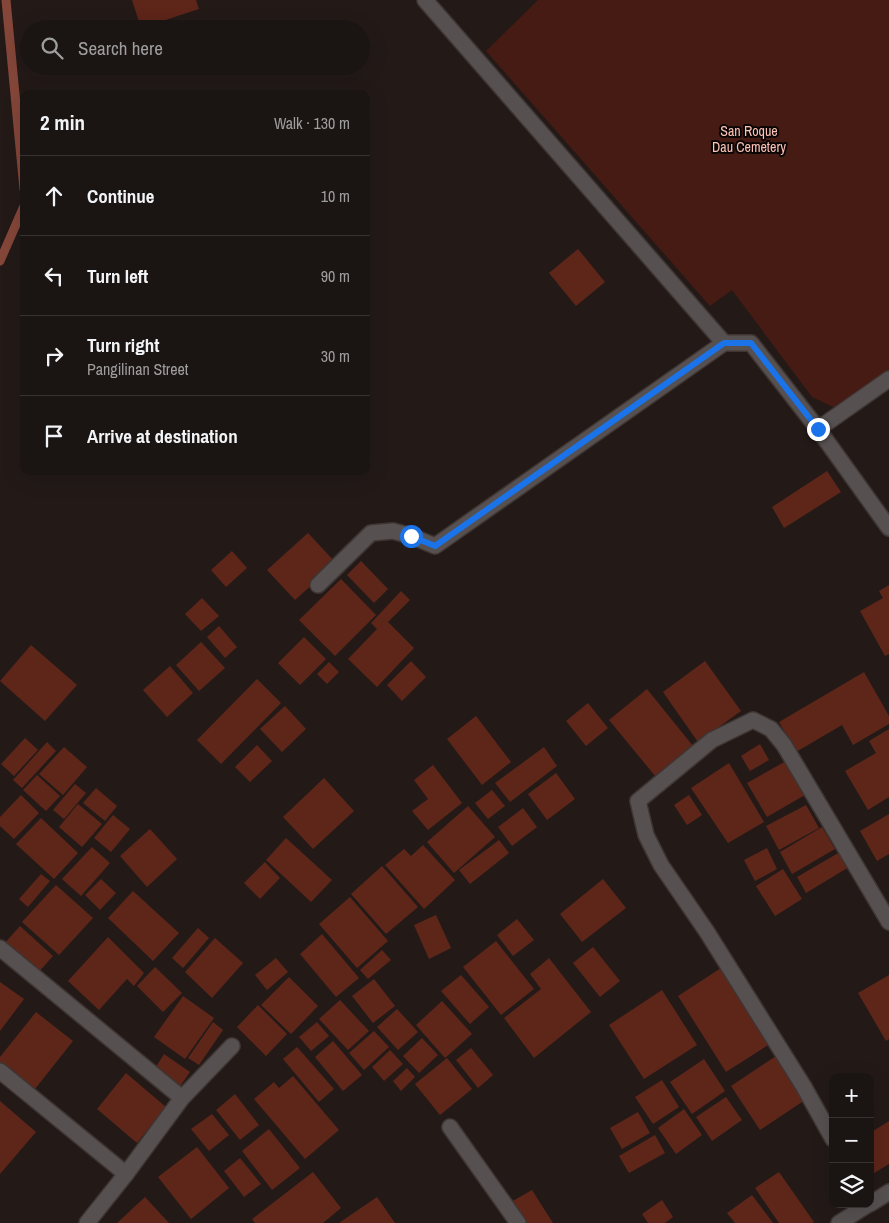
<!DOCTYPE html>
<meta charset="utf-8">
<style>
:root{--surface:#1a1412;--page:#272120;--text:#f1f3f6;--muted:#9f9e9f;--line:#383332}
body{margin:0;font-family:"Archivo Narrow",sans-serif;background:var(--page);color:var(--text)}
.controls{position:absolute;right:15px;bottom:15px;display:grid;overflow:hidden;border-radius:10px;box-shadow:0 5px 20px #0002}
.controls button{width:45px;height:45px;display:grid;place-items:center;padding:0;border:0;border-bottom:1px solid var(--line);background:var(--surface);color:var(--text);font:25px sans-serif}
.stop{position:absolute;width:15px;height:15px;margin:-11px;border:4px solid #1a73e8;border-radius:50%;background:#fff}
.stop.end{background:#1a73e8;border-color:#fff;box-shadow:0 1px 5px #0008}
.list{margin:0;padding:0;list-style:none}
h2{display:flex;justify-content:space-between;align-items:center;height:65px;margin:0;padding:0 20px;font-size:21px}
h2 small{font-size:16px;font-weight:400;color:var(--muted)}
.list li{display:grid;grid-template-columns:32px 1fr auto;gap:15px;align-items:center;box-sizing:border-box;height:80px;padding:0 20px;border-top:1px solid var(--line)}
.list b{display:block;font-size:19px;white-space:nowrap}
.list p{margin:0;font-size:16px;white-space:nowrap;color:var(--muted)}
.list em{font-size:16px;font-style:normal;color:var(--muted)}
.icon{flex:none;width:28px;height:28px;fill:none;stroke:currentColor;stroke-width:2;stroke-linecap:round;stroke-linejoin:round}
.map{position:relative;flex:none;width:889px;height:1223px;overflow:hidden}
.search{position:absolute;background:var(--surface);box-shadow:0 5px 20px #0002;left:20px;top:20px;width:350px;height:55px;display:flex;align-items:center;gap:12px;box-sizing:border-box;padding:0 18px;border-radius:28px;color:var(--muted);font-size:19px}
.panel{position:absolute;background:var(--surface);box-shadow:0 5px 20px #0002;left:20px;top:90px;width:350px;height:385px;border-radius:10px}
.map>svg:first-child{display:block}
</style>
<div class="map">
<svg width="889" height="1223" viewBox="0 0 889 1223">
<rect width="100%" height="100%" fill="#231a18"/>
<polygon fill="#451b13" points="538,0 889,0 889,370 835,408 812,397 732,290 710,306 486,51"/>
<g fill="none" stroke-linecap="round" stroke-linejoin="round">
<g stroke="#844639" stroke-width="9">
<polyline points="6,0 24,189"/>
<polyline points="0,261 24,206"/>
</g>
</g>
<g fill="#5e2519">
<polygon points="132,0 196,0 199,9 141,28"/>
<polygon points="578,249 605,282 576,306 549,273"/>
<polygon points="827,471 841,492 784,528 772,507"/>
<polygon points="308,533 336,563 295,600 267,570"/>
<polygon points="232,551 247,568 226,587 211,570"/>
<polygon points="361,561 388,589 374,603 347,575"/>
<polygon points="341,579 376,615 335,656 299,620"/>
<polygon points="889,585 889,654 885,656 860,611 883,598 879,591"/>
<polygon points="401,591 410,600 388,622 414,648 377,687 348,659 377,629 371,623"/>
<polygon points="202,598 219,616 201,631 185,614"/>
<polygon points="219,626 237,647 225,658 207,637"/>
<polygon points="304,637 326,659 300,685 278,663"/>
<polygon points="201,642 225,668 199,691 176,665"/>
<polygon points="31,645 77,685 45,721 0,681"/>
<polygon points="411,661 426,677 402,701 387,685"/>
<polygon points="705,661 741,711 698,742 663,692"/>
<polygon points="329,662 339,672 327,684 317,674"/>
<polygon points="170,666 193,693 167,717 143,690"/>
<polygon points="864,672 889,716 889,724 853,745 842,725 796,752 779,722"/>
<polygon points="257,679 281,703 221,764 197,740"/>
<polygon points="647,689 693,746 656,777 609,720"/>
<polygon points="588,703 608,728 586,746 566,721"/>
<polygon points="285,706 306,729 282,752 260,729"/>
<polygon points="476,716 511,762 482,785 447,739"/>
<polygon points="889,729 889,797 868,810 845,771 876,753 869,741"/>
<polygon points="25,738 38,750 14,776 1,764"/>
<polygon points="47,742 56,751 22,788 13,780"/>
<polygon points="760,744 769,760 750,771 741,756"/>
<polygon points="257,745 272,761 250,782 235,767"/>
<polygon points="64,747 87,767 63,795 39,774"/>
<polygon points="544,747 557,766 510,802 495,783"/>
<polygon points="786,761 805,795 767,817 747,783"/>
<polygon points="729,763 764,822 728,843 691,788"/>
<polygon points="433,765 462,803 428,830 412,811 428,799 414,780"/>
<polygon points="556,773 575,799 547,820 528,794"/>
<polygon points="37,775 60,796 46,811 23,790"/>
<polygon points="324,778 354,811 313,849 283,817"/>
<polygon points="75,784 86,793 64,819 53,810"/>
<polygon points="96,788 117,806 105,821 83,803"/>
<polygon points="492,790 505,806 488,819 475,803"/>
<polygon points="21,795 39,813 14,839 0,826 0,817"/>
<polygon points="689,795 702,815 687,825 674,805"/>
<polygon points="78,804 102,824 82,847 59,827"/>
<polygon points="806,805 819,828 779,850 766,826"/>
<polygon points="468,806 495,837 454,873 427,842"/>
<polygon points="523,808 537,827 512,846 498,827"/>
<polygon points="889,814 889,854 877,861 860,831"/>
<polygon points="113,815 130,829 111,852 94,838"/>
<polygon points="41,818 78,853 54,879 16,844"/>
<polygon points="822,827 835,849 792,874 780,852"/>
<polygon points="150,829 177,859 147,887 120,856"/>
<polygon points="286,838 332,880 311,902 266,860"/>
<polygon points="499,840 509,853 470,884 459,870"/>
<polygon points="423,845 455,880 424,909 385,865 404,849 411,856"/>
<polygon points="92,847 110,863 81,896 62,879"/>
<polygon points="767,848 777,869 755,881 744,860"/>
<polygon points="840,852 849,867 806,893 797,877"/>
<polygon points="265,862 280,878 260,899 244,883"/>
<polygon points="382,866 418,907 386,934 351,894"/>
<polygon points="783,869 802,899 775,916 756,886"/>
<polygon points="41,874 50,881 28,907 19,899"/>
<polygon points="101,879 116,893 100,910 85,895"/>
<polygon points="603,879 626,908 582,942 560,914"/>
<polygon points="56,885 93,918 59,955 22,922"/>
<polygon points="133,891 179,933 153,961 108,918"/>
<polygon points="350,897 388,941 357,968 319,924"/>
<polygon points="436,915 451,948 429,959 414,925"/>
<polygon points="517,919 534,940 513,956 497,935"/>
<polygon points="20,926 53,956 37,974 4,944"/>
<polygon points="198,928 209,938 183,968 172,958"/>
<polygon points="322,934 359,978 336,997 300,954"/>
<polygon points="108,937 144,973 134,986 127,979 99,1010 68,981"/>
<polygon points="215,938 243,963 212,998 185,972"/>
<polygon points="496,941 534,989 501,1015 463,967"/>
<polygon points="593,947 620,981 600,997 573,963"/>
<polygon points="382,950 391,960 368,979 360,970"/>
<polygon points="276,958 288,972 267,990 255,975"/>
<polygon points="549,958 591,1012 534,1058 504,1018 541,989 530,974"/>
<polygon points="724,966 773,1042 726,1072 678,996"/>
<polygon points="155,967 182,993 163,1012 137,986"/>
<polygon points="461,975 489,1007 470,1024 441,991"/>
<polygon points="889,975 889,1039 886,1041 858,993"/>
<polygon points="289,977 318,1006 291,1034 261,1005"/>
<polygon points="374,979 395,1006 373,1023 352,996"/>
<polygon points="0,982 24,999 0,1031"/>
<polygon points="662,990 697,1045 644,1079 609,1025"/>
<polygon points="183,996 214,1018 185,1059 154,1037"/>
<polygon points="340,1000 369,1031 348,1050 319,1019"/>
<polygon points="442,1001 472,1034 445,1058 416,1025"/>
<polygon points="258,1005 287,1034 266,1056 237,1027"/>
<polygon points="397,1009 418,1032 398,1050 377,1027"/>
<polygon points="36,1012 73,1041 31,1094 0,1069 0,1057"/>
<polygon points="213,1022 223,1030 199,1065 188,1058"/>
<polygon points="317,1022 329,1036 311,1051 299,1037"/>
<polygon points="374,1031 389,1047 364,1070 349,1053"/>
<polygon points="422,1038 438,1055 419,1073 403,1056"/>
<polygon points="333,1041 362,1075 343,1091 315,1057"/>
<polygon points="297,1047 334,1089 319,1102 283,1059"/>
<polygon points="471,1048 493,1075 478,1088 456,1060"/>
<polygon points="390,1050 403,1064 384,1081 372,1067"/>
<polygon points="164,1054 190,1072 179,1088 154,1070"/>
<polygon points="776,1056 805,1100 760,1130 731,1086"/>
<polygon points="447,1058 472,1089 440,1115 415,1084"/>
<polygon points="704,1059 725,1091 692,1114 670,1082"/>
<polygon points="407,1068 415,1077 401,1091 393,1081"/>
<polygon points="126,1073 166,1107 137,1143 97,1109"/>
<polygon points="293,1076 339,1130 305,1159 254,1099 274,1082 279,1088"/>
<polygon points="662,1080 679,1107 653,1124 635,1097"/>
<polygon points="235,1094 259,1125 240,1140 216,1110"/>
<polygon points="726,1097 742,1120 712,1141 696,1117"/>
<polygon points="0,1101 36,1132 0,1174"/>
<polygon points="684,1109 702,1135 676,1154 658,1128"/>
<polygon points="638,1112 650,1133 622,1149 610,1128"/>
<polygon points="212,1114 229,1135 209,1151 191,1129"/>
<polygon points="889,1121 889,1164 874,1173 870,1167 870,1133"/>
<polygon points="269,1129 300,1168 272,1190 242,1151"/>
<polygon points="655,1135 665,1153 629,1173 619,1156"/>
<polygon points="197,1147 229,1188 191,1219 158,1177"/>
<polygon points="240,1158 261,1184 244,1197 224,1171"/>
<polygon points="313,1172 341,1208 323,1223 255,1223 252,1219"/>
<polygon points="779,1172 814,1222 812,1223 779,1223 755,1188"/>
<polygon points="532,1190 553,1223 525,1223 511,1202"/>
<polygon points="752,1195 773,1223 735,1223 727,1213"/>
<polygon points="145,1197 169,1223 117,1223"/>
<polygon points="377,1197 395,1223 339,1223"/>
<polygon points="662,1200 673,1217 665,1223 648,1223 642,1214"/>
</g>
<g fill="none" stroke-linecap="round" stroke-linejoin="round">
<defs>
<g id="street">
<polyline points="425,0 724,343"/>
<polyline points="818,429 889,379"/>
<polyline points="318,585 371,533 393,531 411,536 435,546 724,343 751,343 818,429 889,528"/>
<polyline points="0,948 182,1098"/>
<polyline points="0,1071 126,1174"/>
<polyline points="450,1127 518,1223"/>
<polyline points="833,1139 804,1087 707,932 661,865 646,835 638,801 712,740 753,720 771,729 784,745 889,922"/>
<polyline points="870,1204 889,1192"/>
<polyline points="87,1223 126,1174 182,1098 232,1046"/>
<polyline points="839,1223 869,1204"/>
</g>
</defs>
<use href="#street" stroke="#3f3634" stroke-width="18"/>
<use href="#street" stroke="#565150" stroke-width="15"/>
</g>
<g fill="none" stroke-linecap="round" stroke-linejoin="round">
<polyline stroke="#1a73e8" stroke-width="6" points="411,536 435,546 724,343 751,343 818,429"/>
</g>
<g text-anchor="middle" stroke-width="4" stroke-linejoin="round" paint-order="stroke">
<g font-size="14" fill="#fec3b6" stroke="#0a0606">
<text x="749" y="136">San Roque<tspan x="749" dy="16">Dau Cemetery</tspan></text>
</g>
</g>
</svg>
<div class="controls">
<button>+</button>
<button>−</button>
<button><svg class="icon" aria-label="layers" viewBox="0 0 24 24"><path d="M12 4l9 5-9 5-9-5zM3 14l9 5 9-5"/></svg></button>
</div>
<div class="stop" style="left:411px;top:536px"></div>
<div class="stop end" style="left:818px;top:429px"></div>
<div class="search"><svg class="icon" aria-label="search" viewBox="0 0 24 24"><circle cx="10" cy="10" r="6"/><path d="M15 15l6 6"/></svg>Search here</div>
<section class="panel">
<h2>2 min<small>Walk · 130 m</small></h2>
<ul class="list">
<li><svg class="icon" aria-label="ahead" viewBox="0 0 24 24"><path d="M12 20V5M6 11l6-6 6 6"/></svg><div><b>Continue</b></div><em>10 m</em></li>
<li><svg class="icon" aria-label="left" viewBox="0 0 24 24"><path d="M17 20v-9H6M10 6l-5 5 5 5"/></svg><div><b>Turn left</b></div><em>90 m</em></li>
<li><svg class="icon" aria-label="right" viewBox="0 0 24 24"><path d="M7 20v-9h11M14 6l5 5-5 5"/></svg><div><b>Turn right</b><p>Pangilinan Street</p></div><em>30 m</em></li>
<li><svg class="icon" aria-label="arrive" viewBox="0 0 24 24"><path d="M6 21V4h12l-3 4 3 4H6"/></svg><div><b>Arrive at destination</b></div></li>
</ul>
</section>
</div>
